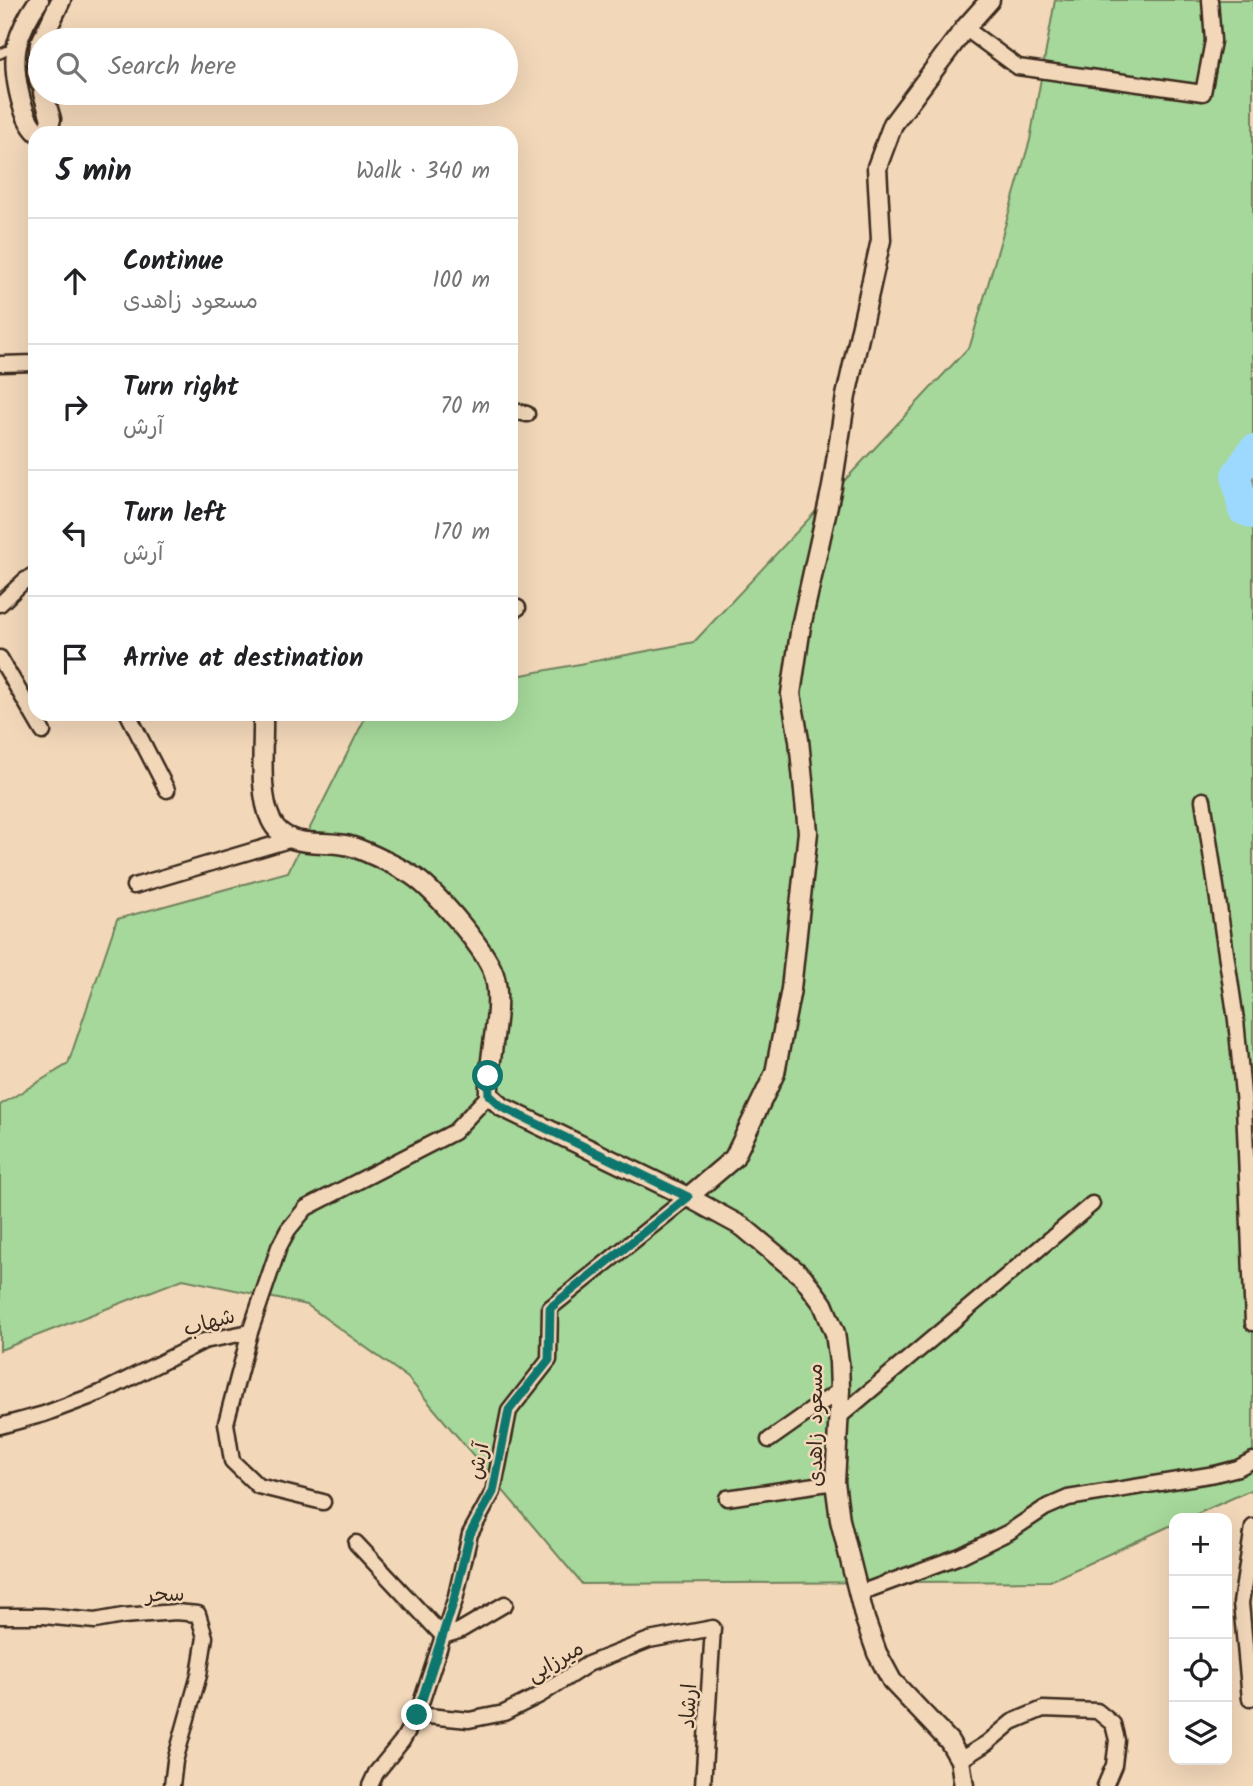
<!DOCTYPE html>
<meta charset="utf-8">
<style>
:root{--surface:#fff;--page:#f6f6f6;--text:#202124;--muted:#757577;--line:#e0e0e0}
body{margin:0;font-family:Kalam,"Playpen Sans Arabic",sans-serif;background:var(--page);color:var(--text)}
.controls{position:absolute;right:21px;bottom:21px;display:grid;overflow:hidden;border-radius:14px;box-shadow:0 7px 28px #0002}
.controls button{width:63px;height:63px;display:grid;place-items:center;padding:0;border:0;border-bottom:2px solid var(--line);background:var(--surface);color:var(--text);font:35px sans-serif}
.stop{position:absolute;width:21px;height:21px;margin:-16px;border:5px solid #0f766e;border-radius:50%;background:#fff}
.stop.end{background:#0f766e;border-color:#fff;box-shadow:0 2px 7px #0008}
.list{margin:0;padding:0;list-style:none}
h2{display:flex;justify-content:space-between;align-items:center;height:91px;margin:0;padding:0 28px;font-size:30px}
h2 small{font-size:23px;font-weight:400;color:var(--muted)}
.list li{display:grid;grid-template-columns:46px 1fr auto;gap:21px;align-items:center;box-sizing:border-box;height:126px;padding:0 28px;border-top:2px solid var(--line)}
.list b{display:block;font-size:26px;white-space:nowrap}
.list p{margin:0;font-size:23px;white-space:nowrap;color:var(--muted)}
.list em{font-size:23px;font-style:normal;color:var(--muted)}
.icon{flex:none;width:38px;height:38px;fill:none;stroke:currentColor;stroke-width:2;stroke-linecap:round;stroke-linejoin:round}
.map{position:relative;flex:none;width:1253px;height:1786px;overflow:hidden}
.search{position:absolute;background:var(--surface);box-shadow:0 7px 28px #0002;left:28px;top:28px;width:490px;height:77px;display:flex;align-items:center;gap:18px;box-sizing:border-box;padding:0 24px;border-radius:38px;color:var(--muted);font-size:26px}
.panel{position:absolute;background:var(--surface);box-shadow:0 7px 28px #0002;left:28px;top:126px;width:490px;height:595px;border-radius:21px}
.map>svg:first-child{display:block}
</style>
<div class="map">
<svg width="1253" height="1786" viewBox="0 0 1253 1786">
<rect width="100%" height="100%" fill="#f2d7b9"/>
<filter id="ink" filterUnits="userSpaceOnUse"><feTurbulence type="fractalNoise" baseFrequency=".0143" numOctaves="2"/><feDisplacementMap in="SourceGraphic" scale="14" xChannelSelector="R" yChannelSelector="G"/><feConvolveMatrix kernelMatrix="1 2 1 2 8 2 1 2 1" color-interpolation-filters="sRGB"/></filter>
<g filter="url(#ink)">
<polygon fill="#a5d89a" stroke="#70815c" stroke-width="2" points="1055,0 1253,0 1253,1489 1188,1518 1174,1518 1174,1524 1050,1581 582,1584 408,1378 307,1305 183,1279 0,1350 0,1105 68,1064 117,919 288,872 367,714 511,714 511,677 694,642 970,346 1030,140"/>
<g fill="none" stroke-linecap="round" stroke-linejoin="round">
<polyline stroke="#9dd9fe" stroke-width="30" points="1253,450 1236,475 1243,510 1253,514"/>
<defs>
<polyline id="service" points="0,54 14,47"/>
<g id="minor">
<polyline points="965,28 1018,67 1203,93 1213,41 1210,0"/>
<polyline points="0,364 35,363"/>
<polyline points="511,410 527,414"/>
<polyline points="0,604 24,581 35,574"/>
<polyline points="511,606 518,608"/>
<polyline points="0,658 43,732"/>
<polyline points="128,714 167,790"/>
<polyline points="1203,800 1236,1020 1244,1105 1253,1323"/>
<polyline points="134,886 289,840"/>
<polyline points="250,1332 279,1247 288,1230 306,1208 454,1132 489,1095"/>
<polyline points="839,1417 1092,1204"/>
<polyline points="0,1426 44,1414 100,1393 204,1341 250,1332 226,1423 232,1461 258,1486 323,1502"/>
<polyline points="769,1440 840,1390"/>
<polyline points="727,1498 835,1482"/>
<polyline points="356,1543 443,1636 459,1631 505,1604"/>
<polyline points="857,1594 960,1556 1009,1532 1045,1508 1068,1498 1215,1474 1238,1468 1253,1460"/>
<polyline points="0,1616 44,1616 95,1621 123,1616 176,1612 198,1614 205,1637 199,1675 175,1761 172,1786"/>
<polyline points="1250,1699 1241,1603 1253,1527"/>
<polyline points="417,1715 469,1720 504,1713 540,1695 588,1664 649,1640 713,1628 703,1786"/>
<polyline points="960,1760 987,1743 1012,1722 1043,1709 1097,1711 1113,1724 1117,1740 1114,1765 1105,1786"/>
<polyline points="370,1786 376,1773 402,1741 417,1715 455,1600 470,1534 493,1492 509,1411 549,1360 550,1308 688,1197"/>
</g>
<g id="tertiary">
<polyline points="42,40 61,0"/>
<polyline points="40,44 37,71 40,83"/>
<polyline points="43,93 51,119 47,133"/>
<path d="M38,133C20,117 12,68 17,45C21,29 30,13 39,0"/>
<path d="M263,714C264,744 258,793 271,820C286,852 326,838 353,847C368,852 404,869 416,878C437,894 489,952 495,978C503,1011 487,1059 489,1095L502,1107L688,1197L743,1227L803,1277L823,1304L835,1333L839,1362L840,1390L835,1482L840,1520L865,1619L877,1653L892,1681L949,1741L960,1760L964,1786"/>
<polyline points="688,1197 734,1158 775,1073 791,989 808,832 799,740 791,694 801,626 832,487 846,396 881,240 877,167 893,124 965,28 990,0"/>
</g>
</defs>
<use href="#service" stroke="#3b2a1e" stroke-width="12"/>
<use href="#minor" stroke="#3b2a1e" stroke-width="19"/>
<use href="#tertiary" stroke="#3b2a1e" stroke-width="23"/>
<use href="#service" stroke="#f2d7b9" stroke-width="7"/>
<use href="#minor" stroke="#f2d7b9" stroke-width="14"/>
<use href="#tertiary" stroke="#f2d7b9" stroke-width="18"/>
</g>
</g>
<g fill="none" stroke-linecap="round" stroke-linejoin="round" filter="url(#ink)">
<polyline stroke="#0f766e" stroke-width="9" points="417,1715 454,1600 470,1534 493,1492 509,1410 549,1360 550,1308 688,1197 502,1107 489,1095 488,1076"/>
</g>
<g text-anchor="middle" stroke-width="5" stroke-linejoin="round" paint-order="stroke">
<g font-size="21" fill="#3b2a1e" stroke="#f2d7b9">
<text transform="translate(209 1322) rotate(-16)" y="7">شهاب</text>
<text transform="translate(815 1425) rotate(-90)" y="7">مسعود زاهدی</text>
<text transform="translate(478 1461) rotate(-78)" y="7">آرش</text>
<text transform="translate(165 1594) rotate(-2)" y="7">سحر</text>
<text transform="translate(555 1661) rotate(-30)" y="7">میرزایی</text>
<text transform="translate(688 1706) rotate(-87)" y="7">ارشاد</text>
</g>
</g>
</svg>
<div class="controls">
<button>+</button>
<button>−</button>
<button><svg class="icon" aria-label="locate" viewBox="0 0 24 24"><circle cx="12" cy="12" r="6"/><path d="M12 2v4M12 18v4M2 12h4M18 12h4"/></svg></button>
<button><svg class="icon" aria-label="layers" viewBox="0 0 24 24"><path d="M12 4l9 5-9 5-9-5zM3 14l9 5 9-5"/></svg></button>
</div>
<div class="stop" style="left:488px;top:1076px"></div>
<div class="stop end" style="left:417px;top:1715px"></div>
<div class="search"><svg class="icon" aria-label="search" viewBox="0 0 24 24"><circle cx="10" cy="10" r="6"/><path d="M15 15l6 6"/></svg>Search here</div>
<section class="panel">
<h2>5 min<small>Walk · 340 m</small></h2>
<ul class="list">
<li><svg class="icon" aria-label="ahead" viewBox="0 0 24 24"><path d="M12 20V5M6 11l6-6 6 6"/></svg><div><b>Continue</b><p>مسعود زاهدی</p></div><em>100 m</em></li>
<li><svg class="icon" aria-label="right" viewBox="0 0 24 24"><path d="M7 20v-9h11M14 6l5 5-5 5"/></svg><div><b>Turn right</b><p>آرش</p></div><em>70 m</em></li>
<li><svg class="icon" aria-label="left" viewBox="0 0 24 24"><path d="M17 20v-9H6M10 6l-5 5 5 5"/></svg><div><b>Turn left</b><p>آرش</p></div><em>170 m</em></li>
<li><svg class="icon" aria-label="arrive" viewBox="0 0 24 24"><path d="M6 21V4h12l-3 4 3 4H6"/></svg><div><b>Arrive at destination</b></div></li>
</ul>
</section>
</div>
